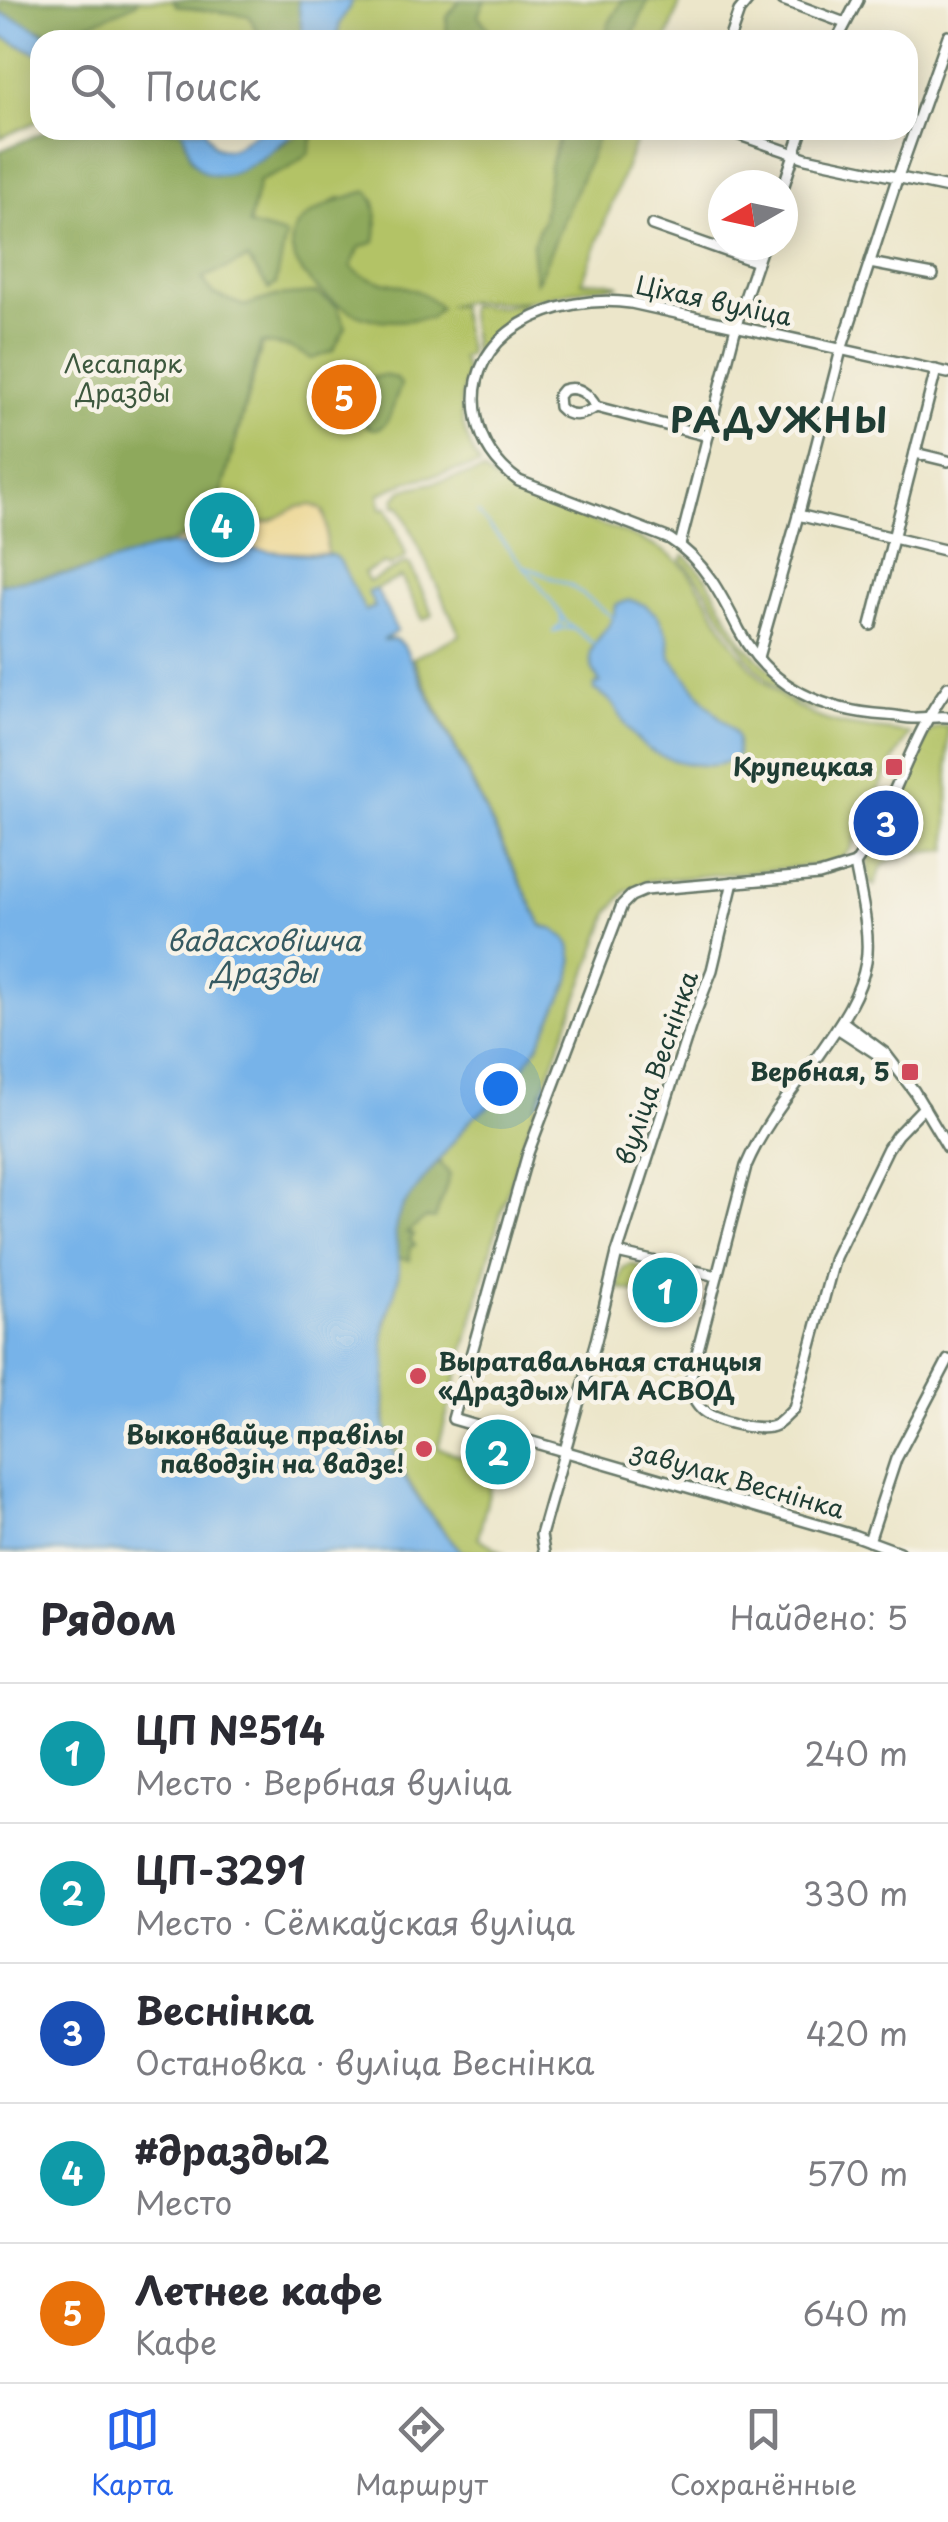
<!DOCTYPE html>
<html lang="ru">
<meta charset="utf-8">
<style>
:root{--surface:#fff;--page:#f7f7f7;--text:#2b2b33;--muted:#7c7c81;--line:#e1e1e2;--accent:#2563eb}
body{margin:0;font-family:"Playpen Sans",sans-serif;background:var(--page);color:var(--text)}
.compass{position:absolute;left:708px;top:170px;width:90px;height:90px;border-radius:50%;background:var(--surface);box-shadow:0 5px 25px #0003;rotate:261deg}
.you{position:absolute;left:500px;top:1088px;width:35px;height:35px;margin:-25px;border:8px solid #fff;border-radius:50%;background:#1a73e8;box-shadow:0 0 0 15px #1a73e833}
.badge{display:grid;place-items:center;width:65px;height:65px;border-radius:50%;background:var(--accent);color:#fff;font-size:32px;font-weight:700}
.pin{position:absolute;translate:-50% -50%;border:5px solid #fff;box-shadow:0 2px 10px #0006}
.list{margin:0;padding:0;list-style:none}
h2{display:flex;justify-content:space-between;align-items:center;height:130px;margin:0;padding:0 40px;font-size:42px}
h2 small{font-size:32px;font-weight:400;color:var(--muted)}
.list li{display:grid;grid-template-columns:65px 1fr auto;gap:30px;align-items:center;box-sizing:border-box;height:140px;padding:0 40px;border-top:2px solid var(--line)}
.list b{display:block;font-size:38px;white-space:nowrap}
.list p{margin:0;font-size:32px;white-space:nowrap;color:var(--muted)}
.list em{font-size:32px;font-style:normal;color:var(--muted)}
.icon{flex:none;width:55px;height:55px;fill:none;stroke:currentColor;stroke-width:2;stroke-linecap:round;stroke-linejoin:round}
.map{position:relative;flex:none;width:948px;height:1552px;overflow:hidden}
.search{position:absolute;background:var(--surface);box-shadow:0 5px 25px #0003;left:30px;right:30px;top:30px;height:110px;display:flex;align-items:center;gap:25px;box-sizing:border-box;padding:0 35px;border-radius:30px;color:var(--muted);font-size:38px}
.sheet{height:830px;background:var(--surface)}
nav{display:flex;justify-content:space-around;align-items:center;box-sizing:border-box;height:140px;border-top:2px solid var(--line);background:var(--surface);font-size:28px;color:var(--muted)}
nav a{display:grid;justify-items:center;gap:5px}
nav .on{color:var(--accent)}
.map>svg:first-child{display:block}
</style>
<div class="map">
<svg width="948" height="1552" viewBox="0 0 948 1552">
<rect width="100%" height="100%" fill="#f7f3e8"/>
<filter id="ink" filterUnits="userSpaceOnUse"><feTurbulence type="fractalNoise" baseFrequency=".01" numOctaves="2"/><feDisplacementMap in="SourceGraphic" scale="20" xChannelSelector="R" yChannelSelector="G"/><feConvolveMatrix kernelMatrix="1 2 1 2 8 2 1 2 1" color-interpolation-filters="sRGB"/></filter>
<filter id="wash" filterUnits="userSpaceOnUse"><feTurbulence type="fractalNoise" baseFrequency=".0048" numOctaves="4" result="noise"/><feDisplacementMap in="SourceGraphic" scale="40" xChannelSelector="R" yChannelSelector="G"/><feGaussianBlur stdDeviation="2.25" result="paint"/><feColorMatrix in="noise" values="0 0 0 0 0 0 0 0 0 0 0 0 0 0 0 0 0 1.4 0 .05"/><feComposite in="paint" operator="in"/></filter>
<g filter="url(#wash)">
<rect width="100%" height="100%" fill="#ece6ca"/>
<g fill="#b3c366" stroke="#69804d" stroke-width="2.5" fill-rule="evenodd">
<path d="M0,0H174L176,5C200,12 224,11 249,16L262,40H56L23,22L0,13Z"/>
<polygon points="353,0 681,0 667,40 336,40 340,23"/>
<polygon points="0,36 40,55 40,120 0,138"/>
<path d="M314,130H640L582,282H609L620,286C588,285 559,296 527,301C501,305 472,297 448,306L459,305L469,354L461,358C471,378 462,383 461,404C461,426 469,446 480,465L406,482L379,494L381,509L387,508L406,554L405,558L389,566L385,563L364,573L369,582L406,563L410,565L433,615L423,620L401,577L369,592L376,607L365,611L336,557L327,554C325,540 328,526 324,512L312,505L302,506L271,521L239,526L212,527L276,296L244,306L213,294L202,277L248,259L269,289L249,225L259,181L288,169L309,153ZM338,198L375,200L378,224L360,247L294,232L302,222Z"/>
<polygon points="525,303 475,355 468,309 471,305 500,307"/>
<path d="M483,471C533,514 608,518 665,552C691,567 706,598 721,624C748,671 786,713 841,724C864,729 887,729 910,734L893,761L850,850L841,858L823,865L647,881L625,892L610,911L525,1137L502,1209L438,1448L495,1468L478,1538L503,1552H462L424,1506L406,1477L386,1428L383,1333L398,1278L394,1235L409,1198L472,1118L491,1105L511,1085L539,1044L573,962L570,945L565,938L555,930L542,926L413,658L460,635L400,506H395V499L402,490Z"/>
<path d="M685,555L706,577L742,642L793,693L815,705L816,710C806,708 797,703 788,697C746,666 732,632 706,590C699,579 690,570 681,560Z"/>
<path d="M948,726V850L902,854V858C880,861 882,868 874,886L870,883L867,859L889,819L887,817L929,732L938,727Z"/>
<polygon points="630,1264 665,1273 663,1283 658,1282 656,1293 666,1296 665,1299 618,1288 623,1268"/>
</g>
<g fill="#8ea95b" stroke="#567348" stroke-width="2.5">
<path d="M0,0H138L136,3C108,16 68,37 37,29C25,25 12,17 0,13Z"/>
<path d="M174,0H298L303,40H262L249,16C224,11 200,12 176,5Z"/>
<polygon points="460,0 485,0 478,15 496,40 446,40 447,17"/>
<polygon points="623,0 648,0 631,40 604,40 609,23"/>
<polygon points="48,130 182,130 192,160 198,167 241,169 306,130 314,130 309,153 288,169 259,181 249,225 286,235 276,284 269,289 248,259 202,278 213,294 244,306 276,296 316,293 337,306 346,327 333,351 312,359 289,347 261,343 212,527 98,568 0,584 0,151"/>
<path d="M561,130H599C590,163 574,193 561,225C553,245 546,264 536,283L532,246L543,219L550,166Z"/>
<path d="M368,191C379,206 378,225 375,242L360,247L351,266C370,290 414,276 440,308L430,318C410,320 388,323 368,318C339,311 278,267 294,231C304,210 348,196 368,191Z"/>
<path d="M383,375L396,378L401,384C399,393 395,398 393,407C379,454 345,416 363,380Z"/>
<path d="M439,1161L450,1175L435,1219L426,1218L407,1233L414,1235L410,1240L415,1245L410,1247V1260L397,1258C396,1247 393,1234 395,1223C400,1200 425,1179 439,1161Z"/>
</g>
<path fill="#eeda9e" stroke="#868c69" stroke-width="2.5" d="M312,505L321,509C330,523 325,538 327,554L161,547L212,527L254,525L271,521L297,507Z"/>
<g fill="#77b3e9" stroke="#4b788e" stroke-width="2.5">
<polygon points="298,0 353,0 340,23 336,40 303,40"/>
<polygon points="0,13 23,22 56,40 40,40 40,55 0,36"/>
<path d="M182,130H205L214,146C239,158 244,133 264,130C274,129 286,130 296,130C277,148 224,194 198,167C188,157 188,142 182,130Z"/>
<path d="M172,545H213L296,554L332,555L340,561L365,611L375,607L368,592L376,589L397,631L383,640L395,639L404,646L542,926L555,930L565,938L570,945L573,962L570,980L539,1044L511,1085L491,1105L472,1118L409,1198C383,1234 403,1242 398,1278C395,1296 386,1312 384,1330C382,1343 386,1355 386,1368C386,1386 382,1404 385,1422C392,1471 429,1517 462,1552H0V584L85,571L151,549Z"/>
<path d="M630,600L645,605L658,616L668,637L671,658L708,705L734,732L737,739V756C722,767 709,766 691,764C666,760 645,752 630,731C618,714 614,698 594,690V685L600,683C573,640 612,641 616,605Z"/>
</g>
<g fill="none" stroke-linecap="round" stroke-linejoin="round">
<g stroke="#77b3e9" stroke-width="2.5">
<polyline points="478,513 537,582 567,623 594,644"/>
<polyline points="524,566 571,586 613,617"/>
<polyline points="561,616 562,624 553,632 563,628 574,629"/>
</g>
</g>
</g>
<g filter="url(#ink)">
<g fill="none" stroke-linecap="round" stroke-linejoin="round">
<defs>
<g id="street">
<polyline points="783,0 845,23"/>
<polyline points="729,40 739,11 748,0"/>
<polyline points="837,40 858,0"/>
<polyline points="725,130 806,158 948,188"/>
<polyline points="783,188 802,130"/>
<polyline points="652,225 757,262"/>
<polyline points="870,263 933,275"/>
<path d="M948,373L631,303C560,292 460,331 477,418C482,445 497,465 519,481L670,539C704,560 722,596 739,630C769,688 825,711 886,715C896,715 907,719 917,718C928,718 937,716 948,717"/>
<path d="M596,407C589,394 578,385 563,390L558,396L559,407C570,419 584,415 596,407L708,436"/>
<polyline points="915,453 948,461"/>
<polyline points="798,515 948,551"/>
<polyline points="680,545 739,315 763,245"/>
<polyline points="871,625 936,370"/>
<polyline points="758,657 801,505 841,350 895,185 948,36"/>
<path d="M855,864C860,892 871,934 866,962C860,998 837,1028 817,1057C791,1092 763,1126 746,1166L690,1380C691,1391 692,1400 701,1409C713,1421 761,1433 776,1425C783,1421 788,1414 794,1409L835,1257L888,1148L897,1135L924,1107"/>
<polyline points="842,1021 885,1053 914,1091 948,1148"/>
<polyline points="837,1028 883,1058"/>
<polyline points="617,1253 717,1276"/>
<polyline points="869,1541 896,1459 948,1360"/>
<polyline points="544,1552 541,1535 596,1341 617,1253 691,1024 712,970 733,882"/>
<path d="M899,1552L853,1535L453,1419L528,1153L622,905L631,896L645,890L819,875L855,864C894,809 908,741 948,687"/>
</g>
</defs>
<use href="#street" stroke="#677868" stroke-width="14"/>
<use href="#street" stroke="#fff" stroke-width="9"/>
</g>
</g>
<g fill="#d1495b" stroke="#f7f3e8" stroke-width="4">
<rect x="884" y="757" width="20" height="20" rx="5"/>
<rect x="900" y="1062" width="20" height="20" rx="5"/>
<circle cx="418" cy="1376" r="10"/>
<circle cx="424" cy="1449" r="10"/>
</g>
<g text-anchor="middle" stroke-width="9" stroke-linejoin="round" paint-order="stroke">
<g font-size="25" fill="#1f3d34" stroke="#f7f3e8">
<text transform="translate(714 301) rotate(12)" y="9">Ціхая вуліца</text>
<text transform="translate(657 1068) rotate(-71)" y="9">вуліца Веснінка</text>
<text transform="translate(738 1480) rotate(16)" y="9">завулак Веснінка</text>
</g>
<g font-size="25" fill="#3d583e" stroke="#f7f3e8">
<text x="123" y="373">Лесапарк<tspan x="123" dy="29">Дразды</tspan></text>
</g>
<g font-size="25" font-weight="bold" fill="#1f3d34" stroke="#f7f3e8" text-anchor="end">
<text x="874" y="776">Крупецкая</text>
<text x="890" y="1081">Вербная, 5</text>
<text x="438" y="1371" text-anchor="start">Выратавальная станцыя<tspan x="438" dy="29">«Дразды» МГА АСВОД</tspan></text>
<text x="404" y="1444">Выконвайце правілы<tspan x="404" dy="29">паводзін на вадзе!</tspan></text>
</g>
<g font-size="28" font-style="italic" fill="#355a61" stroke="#f7f3e8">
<text x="264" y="951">вадасховішча<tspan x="264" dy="32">Дразды</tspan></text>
</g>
<g font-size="35" font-weight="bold" letter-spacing="2.5" fill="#1f3d34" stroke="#f7f3e8">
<text x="780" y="433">РАДУЖНЫ</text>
</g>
</g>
</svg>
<svg class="compass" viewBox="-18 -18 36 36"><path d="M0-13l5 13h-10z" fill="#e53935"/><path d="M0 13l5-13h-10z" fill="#7c7c81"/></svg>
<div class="you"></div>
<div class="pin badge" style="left:665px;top:1290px;background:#0f9aa8">1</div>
<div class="pin badge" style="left:498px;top:1452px;background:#0f9aa8">2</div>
<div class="pin badge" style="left:886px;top:823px;background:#1a4fb4">3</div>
<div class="pin badge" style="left:222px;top:525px;background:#0f9aa8">4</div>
<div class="pin badge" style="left:344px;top:397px;background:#e8710a">5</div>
<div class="search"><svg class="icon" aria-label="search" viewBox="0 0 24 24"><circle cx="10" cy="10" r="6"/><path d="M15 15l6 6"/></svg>Поиск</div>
</div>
<section class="sheet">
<h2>Рядом<small>Найдено: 5</small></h2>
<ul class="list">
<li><span class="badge" style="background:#0f9aa8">1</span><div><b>ЦП №514</b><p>Место · Вербная вуліца</p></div><em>240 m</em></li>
<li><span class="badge" style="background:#0f9aa8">2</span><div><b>ЦП-3291</b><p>Место · Сёмкаўская вуліца</p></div><em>330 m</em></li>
<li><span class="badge" style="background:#1a4fb4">3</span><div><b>Веснінка</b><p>Остановка · вуліца Веснінка</p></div><em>420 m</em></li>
<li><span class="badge" style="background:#0f9aa8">4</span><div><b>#дразды2</b><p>Место</p></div><em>570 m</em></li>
<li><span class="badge" style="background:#e8710a">5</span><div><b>Летнее кафе</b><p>Кафе</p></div><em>640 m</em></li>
</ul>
</section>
<nav>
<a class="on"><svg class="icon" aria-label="map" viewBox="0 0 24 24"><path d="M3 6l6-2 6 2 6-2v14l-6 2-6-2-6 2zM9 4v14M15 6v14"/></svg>Карта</a>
<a><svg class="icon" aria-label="directions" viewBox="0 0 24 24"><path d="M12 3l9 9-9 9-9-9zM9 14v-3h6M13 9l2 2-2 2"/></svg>Маршрут</a>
<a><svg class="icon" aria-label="saved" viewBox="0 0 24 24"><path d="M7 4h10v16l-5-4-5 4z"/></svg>Сохранённые</a>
</nav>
